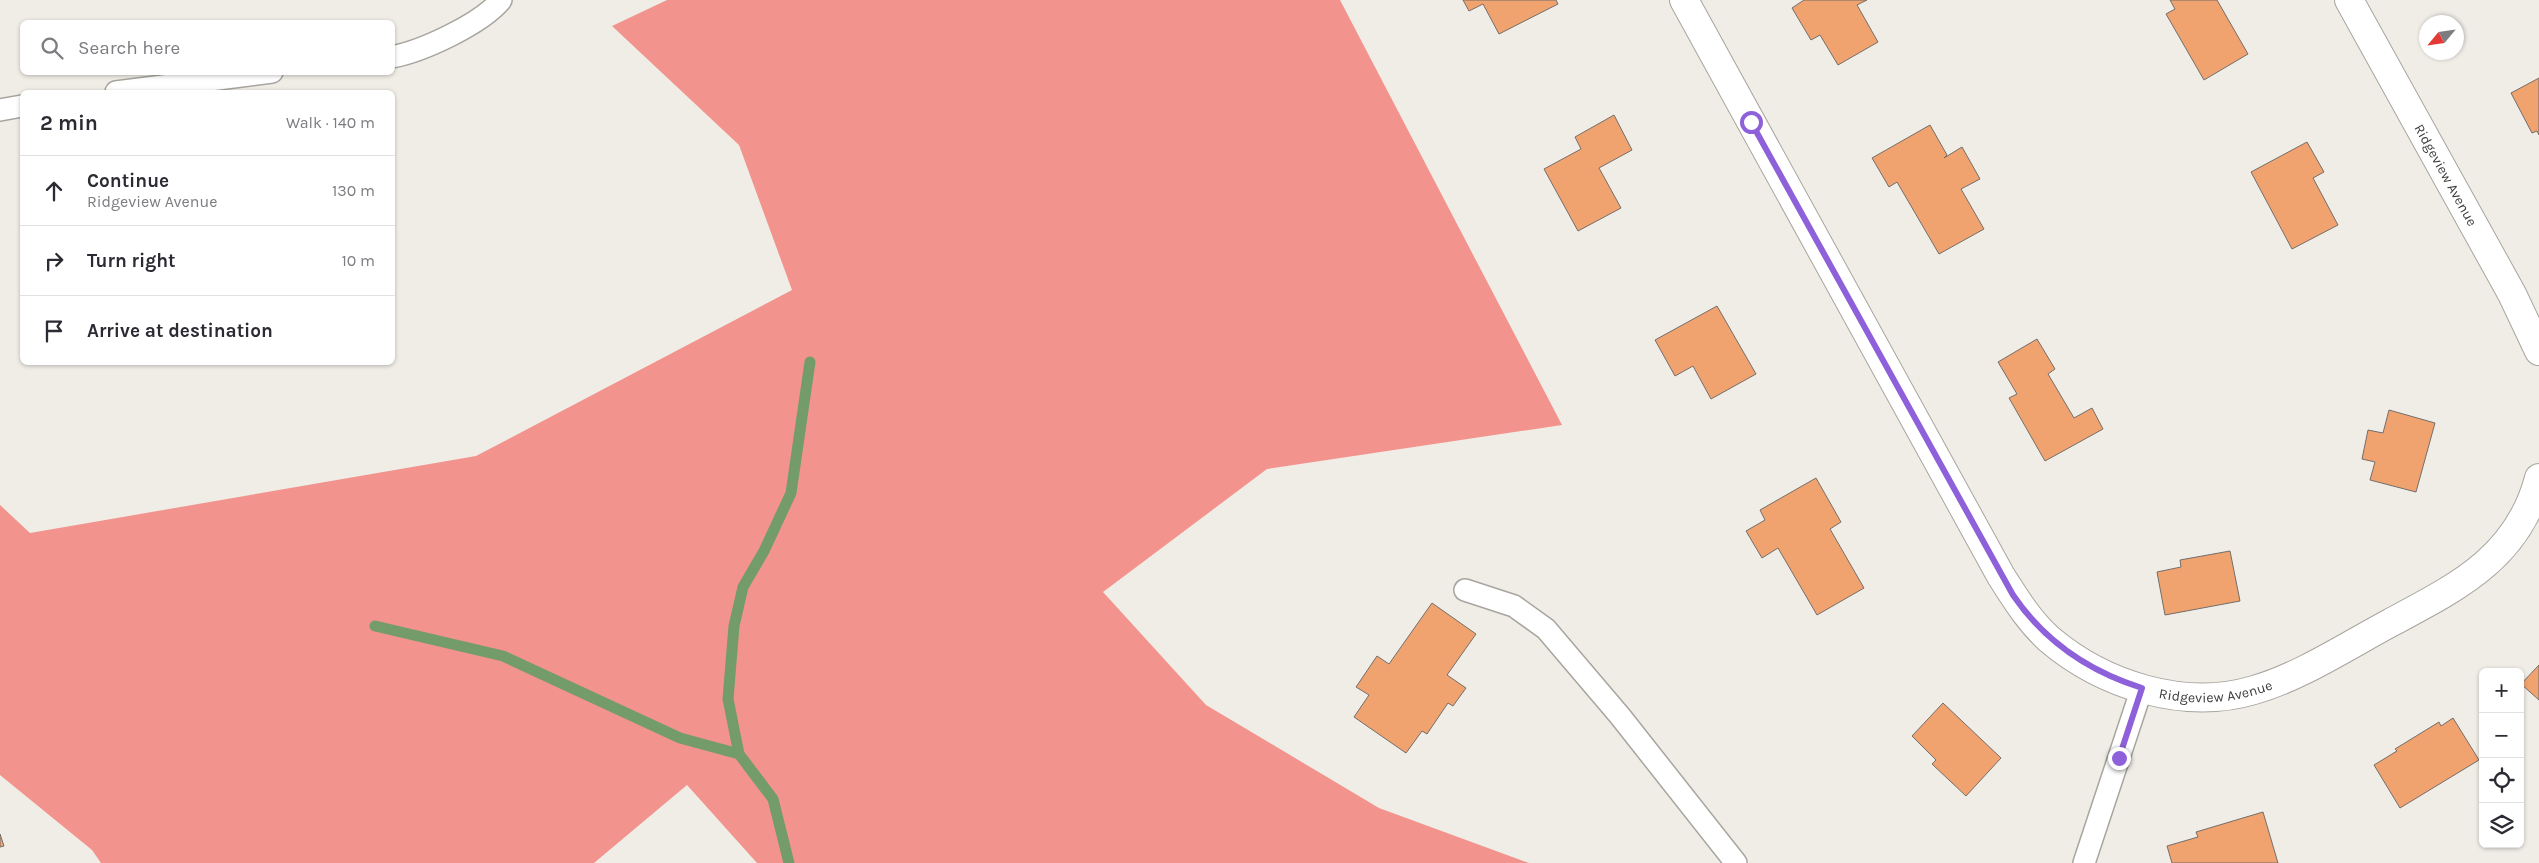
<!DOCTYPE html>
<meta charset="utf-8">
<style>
:root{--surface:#fff;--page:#f7f7f7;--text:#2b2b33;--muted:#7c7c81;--line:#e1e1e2}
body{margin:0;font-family:Karla,sans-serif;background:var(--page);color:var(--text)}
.controls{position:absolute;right:15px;bottom:15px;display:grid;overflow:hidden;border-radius:8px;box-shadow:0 1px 4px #0004}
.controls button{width:45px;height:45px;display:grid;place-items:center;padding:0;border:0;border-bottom:1px solid var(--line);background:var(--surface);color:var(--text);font:25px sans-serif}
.compass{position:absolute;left:2419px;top:15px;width:45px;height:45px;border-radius:50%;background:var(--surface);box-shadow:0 1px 4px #0004;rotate:241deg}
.stop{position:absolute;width:15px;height:15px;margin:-11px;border:4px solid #8e60da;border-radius:50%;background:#fff}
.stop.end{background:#8e60da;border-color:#fff;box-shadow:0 1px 5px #0008}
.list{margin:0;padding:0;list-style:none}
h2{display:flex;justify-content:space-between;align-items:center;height:65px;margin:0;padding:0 20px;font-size:21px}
h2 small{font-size:16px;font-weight:400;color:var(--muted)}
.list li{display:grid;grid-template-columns:32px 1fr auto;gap:15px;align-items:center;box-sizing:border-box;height:70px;padding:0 20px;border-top:1px solid var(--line)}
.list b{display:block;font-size:19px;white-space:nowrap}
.list p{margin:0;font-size:16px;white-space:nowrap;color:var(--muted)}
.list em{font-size:16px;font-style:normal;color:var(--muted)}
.icon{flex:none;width:28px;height:28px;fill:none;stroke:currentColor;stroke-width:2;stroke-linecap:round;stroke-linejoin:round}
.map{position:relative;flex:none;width:2539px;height:863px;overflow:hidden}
.search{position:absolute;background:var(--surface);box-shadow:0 1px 4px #0004;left:20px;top:20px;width:375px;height:55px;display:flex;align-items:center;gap:12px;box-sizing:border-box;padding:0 18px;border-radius:8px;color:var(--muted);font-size:19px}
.panel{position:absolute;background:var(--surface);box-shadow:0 1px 4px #0004;left:20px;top:90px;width:375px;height:275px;border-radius:8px}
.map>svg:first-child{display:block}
</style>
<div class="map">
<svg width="2539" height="863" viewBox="0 0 2539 863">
<rect width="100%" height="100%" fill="#f0ede7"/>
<polygon fill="#f2948d" points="667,0 1340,0 1562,425 1267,469 1103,592 1206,705 1379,808 1529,863 757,863 687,785 594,863 101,863 92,850 0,775 0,505 30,533 476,456 792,290 739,145 612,26"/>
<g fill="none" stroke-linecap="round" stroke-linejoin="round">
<g stroke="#749c6a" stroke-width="11">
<polyline points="375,626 503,656 680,738 739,754"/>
<polyline points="789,863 773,799 739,754 728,699 734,626 743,587 764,551 791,493 810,362"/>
</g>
</g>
<g fill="#f0a26f" stroke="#746e6b">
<polygon points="1463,0 1556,0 1558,4 1499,34 1483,4 1469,11"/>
<polygon points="1867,0 1857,5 1878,42 1838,65 1820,35 1811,40 1792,8 1804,0"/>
<polygon points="2170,0 2217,0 2248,54 2204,80 2166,14 2175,9"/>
<polygon points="2539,78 2539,135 2537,131 2532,133 2511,93"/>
<polygon points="1614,115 1632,150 1599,168 1621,208 1578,231 1544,169 1581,149 1575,137"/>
<polygon points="1930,125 1947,155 1944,158 1962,147 1980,179 1961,189 1984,229 1939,254 1897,182 1889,187 1872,158"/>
<polygon points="2307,142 2324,172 2313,178 2338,225 2292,249 2251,172"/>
<polygon points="1717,306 1756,374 1711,399 1693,366 1675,376 1655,340"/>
<polygon points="2037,339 2055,369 2048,374 2074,418 2092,408 2103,429 2045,461 2009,398 2017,394 1998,362"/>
<polygon points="2389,410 2435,423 2416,492 2370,480 2375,462 2362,459 2368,430 2383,433"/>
<polygon points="1816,478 1841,522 1830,529 1864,588 1817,615 1778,548 1762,558 1746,531 1765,520 1760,510"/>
<polygon points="2230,551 2240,601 2165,615 2157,572 2181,567 2180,560"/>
<polygon points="1432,603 1476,634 1447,675 1466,688 1453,706 1448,703 1427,734 1422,731 1406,753 1354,717 1369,695 1356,687 1377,656 1389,664"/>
<polygon points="2539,665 2539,700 2521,684"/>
<polygon points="1943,703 2001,758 1966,796 1932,764 1936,760 1912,736"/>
<polygon points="2453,718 2479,760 2400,808 2374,765 2397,751 2395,749 2439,722 2441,726"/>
<polygon points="2263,812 2278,863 2172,863 2167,846 2198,837 2196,832"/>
<polygon points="0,834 4,846 0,847"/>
</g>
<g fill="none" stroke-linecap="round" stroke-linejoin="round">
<defs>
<g id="lane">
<path d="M392,57C423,51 481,24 501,0"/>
<polyline points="116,92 272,72"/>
<polyline points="0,110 22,106"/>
<polyline points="1465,590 1514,606 1546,629 1620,716 1736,863"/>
<polyline points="2084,863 2142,688"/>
</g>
<g id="street">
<path id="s1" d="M1684,0L2001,576C2015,598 2029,621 2049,639C2103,685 2184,711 2254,690C2300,677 2347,646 2390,623C2457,587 2518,558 2539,478"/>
<path id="s2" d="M2349,0L2512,294L2539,351"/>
</g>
</defs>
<use href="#lane" stroke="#a8a59f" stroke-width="24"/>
<use href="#street" stroke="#a8a59f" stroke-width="30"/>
<use href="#lane" stroke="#fff" stroke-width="21"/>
<use href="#street" stroke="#fff" stroke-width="28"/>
</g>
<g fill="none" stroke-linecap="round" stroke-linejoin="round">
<path stroke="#8e60da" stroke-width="6" d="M1751,122L2013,595C2045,642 2088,671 2142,688L2119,758"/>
</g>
<g text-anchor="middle" stroke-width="4" stroke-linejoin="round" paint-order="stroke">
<g font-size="14" fill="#3d3b39" stroke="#fefbf5">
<text dy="5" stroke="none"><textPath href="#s2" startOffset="200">Ridgeview Avenue</textPath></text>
<text dy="5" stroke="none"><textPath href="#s1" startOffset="918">Ridgeview Avenue</textPath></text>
</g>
</g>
</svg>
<div class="controls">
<button>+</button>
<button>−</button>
<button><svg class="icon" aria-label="locate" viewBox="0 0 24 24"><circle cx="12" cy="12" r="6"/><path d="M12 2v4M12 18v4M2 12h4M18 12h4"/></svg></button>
<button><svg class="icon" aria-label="layers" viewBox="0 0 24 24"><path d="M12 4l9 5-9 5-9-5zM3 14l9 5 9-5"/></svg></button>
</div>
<svg class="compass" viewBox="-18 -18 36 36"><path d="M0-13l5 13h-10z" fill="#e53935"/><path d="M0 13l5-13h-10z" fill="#7c7c81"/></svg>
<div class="stop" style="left:1751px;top:122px"></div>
<div class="stop end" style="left:2119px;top:758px"></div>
<div class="search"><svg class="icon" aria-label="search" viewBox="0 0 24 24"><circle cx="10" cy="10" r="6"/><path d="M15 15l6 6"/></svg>Search here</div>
<section class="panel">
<h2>2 min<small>Walk · 140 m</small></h2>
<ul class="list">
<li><svg class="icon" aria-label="ahead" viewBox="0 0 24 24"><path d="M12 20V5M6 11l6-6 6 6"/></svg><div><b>Continue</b><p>Ridgeview Avenue</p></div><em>130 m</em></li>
<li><svg class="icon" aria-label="right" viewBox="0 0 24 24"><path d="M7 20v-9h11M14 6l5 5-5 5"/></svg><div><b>Turn right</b></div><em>10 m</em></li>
<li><svg class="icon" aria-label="arrive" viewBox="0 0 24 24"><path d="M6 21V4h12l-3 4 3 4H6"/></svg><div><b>Arrive at destination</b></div></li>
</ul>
</section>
</div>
